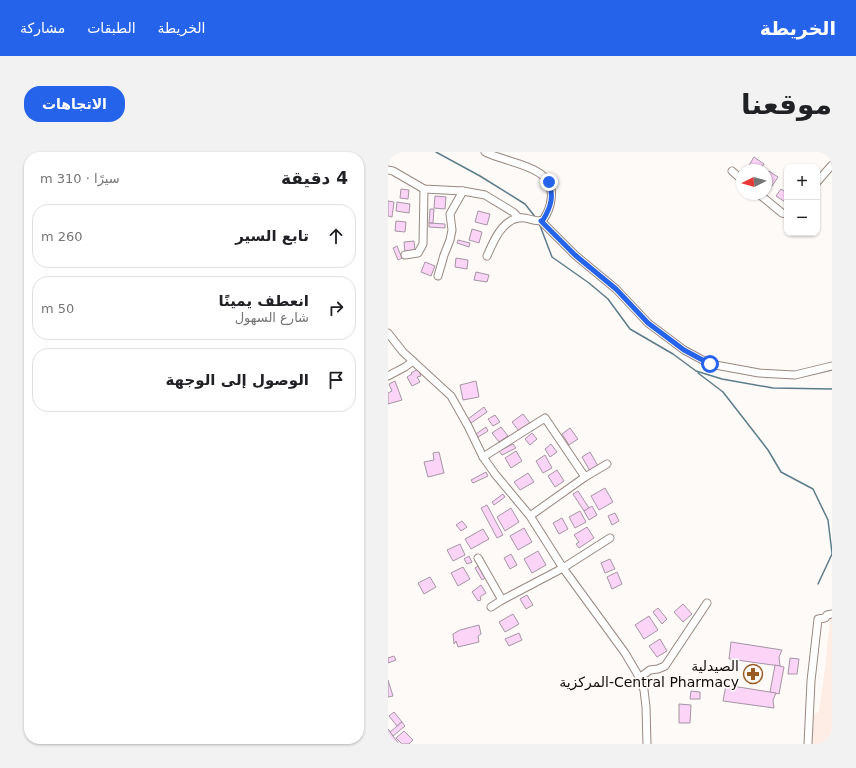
<!DOCTYPE html>
<html lang="ar">
<meta charset="utf-8">
<style>
:root{--surface:#fff;--page:#f2f2f2;--text:#202124;--muted:#757577;--line:#e0e0e0;--accent:#2563eb}
body{margin:0;font-family:"DejaVu Sans","Noto Sans Arabic",sans-serif;background:var(--page);color:var(--text);direction:rtl}
.controls{position:absolute;right:12px;top:12px;display:grid;overflow:hidden;border-radius:8px;box-shadow:0 1px 3px #0004}
.controls button{width:36px;height:36px;display:grid;place-items:center;padding:0;border:0;border-bottom:1px solid var(--line);background:var(--surface);color:var(--text);font:20px sans-serif}
.compass{position:absolute;left:348px;top:12px;width:36px;height:36px;border-radius:50%;background:var(--surface);box-shadow:0 1px 3px #0004;rotate:264deg}
.stop{position:absolute;width:12px;height:12px;margin:-9px;border:3px solid #2563eb;border-radius:50%;background:#fff}
.stop.end{background:#2563eb;border-color:#fff;box-shadow:0 1px 4px #0008}
.list{margin:0;padding:0;list-style:none}
h2{display:flex;justify-content:space-between;align-items:center;height:52px;margin:0;padding:0 16px;font-size:17px}
h2 small{font-size:13px;font-weight:400;color:var(--muted)}
.list li{display:grid;grid-template-columns:26px 1fr auto;gap:12px;align-items:center;box-sizing:border-box;height:64px;margin:0 8px 8px;padding:0 8px;border:1px solid var(--line);border-radius:16px}
.list b{display:block;font-size:15px;white-space:nowrap}
.list p{margin:0;font-size:13px;white-space:nowrap;color:var(--muted)}
.list em{font-size:13px;font-style:normal;color:var(--muted)}
.icon{flex:none;width:22px;height:22px;fill:none;stroke:currentColor;stroke-width:2;stroke-linecap:round;stroke-linejoin:round}
.map{position:relative;flex:none;width:444px;height:592px;overflow:hidden;direction:ltr;border-radius:16px}
header{display:flex;align-items:center;gap:24px;box-sizing:border-box;height:56px;padding:0 20px;background:var(--accent);color:#fff}
header strong{font-size:19px}
nav{display:flex;gap:22px;margin-inline-start:auto;font-size:14px}
.intro{display:flex;align-items:center;justify-content:space-between;box-sizing:border-box;height:96px;padding:0 24px}
h1{margin:0;font-size:28px}
.button{padding:10px 18px;border-radius:16px;background:var(--accent);color:#fff;font-size:14px;font-weight:700}
main{display:flex;gap:24px;padding:0 24px}
aside{flex:1;background:var(--surface);border-radius:16px;box-shadow:0 1px 3px #0004}
.map>svg:first-child{display:block}
</style>
<header>
<strong>الخريطة</strong>
<nav><a>الخريطة</a><a>الطبقات</a><a>مشاركة</a></nav>
</header>
<div class="intro"><h1>موقعنا</h1><a class="button">الاتجاهات</a></div>
<main>
<div class="map">
<svg width="444" height="592" viewBox="0 0 444 592">
<rect width="100%" height="100%" fill="#fefaf8"/>
<polygon fill="#fdede4" points="442,466 444,466 444,592 424,592 425,564 431,559 437,517"/>
<g fill="none" stroke-linecap="round" stroke-linejoin="round">
<g stroke="#5b7c8a" stroke-width="1.5">
<polyline points="48,0 92,24 137,52 148,66"/>
<polyline points="151,71 164,105 201,131 220,147 242,177 285,202 308,219 334,227 385,236 444,237"/>
<polyline points="310,221 335,240 380,298 393,320 425,337 440,368 444,401"/>
<polyline points="430,432 444,402"/>
</g>
</g>
<g fill="#fbd4f7" stroke="#a495a2">
<polygon points="366,5 376,12 372,18 362,18 359,17"/>
<polygon points="381,19 390,25 384,34 378,30 378,24"/>
<polygon points="13,37 21,38 20,47 12,46"/>
<polygon points="393,37 399,41 399,47 397,50 388,44"/>
<polygon points="47,44 58,45 57,57 46,56"/>
<polygon points="0,49 6,50 4,65 0,64"/>
<polygon points="9,50 22,52 21,61 8,59"/>
<polygon points="42,57 46,57 45,71 41,71"/>
<polygon points="90,59 102,62 99,73 87,70"/>
<polygon points="8,69 18,70 17,80 7,79"/>
<polygon points="41,71 57,72 57,76 41,75"/>
<polygon points="84,77 94,80 91,91 81,88"/>
<polygon points="70,88 82,91 81,95 69,91"/>
<polygon points="26,89 27,99 17,100 16,90"/>
<polygon points="9,94 14,106 10,108 5,96"/>
<polygon points="68,106 80,108 79,117 67,115"/>
<polygon points="37,110 47,114 43,124 33,120"/>
<polygon points="88,120 101,123 99,130 86,128"/>
<polygon points="30,217 33,224 29,225 32,230 24,234 19,225 24,222 23,221"/>
<polygon points="7,229 14,248 0,252 0,241 4,239 1,232"/>
<polygon points="88,229 91,245 75,248 72,233"/>
<polygon points="96,255 99,260 83,271 80,267"/>
<polygon points="135,262 142,271 131,279 124,270"/>
<polygon points="107,263 112,270 105,274 100,267"/>
<polygon points="98,275 100,279 90,285 88,282"/>
<polygon points="113,275 120,284 111,290 104,281"/>
<polygon points="182,276 190,287 181,293 174,282"/>
<polygon points="144,281 149,287 142,293 137,287"/>
<polygon points="125,292 128,296 114,303 111,299"/>
<polygon points="163,292 169,300 162,305 157,297"/>
<polygon points="128,299 134,309 123,316 117,306"/>
<polygon points="51,300 56,321 40,325 36,310 46,308 45,301"/>
<polygon points="202,300 210,314 202,319 194,305"/>
<polygon points="157,303 164,316 155,321 148,309"/>
<polygon points="169,318 176,329 167,335 160,324"/>
<polygon points="98,320 100,324 85,331 83,328"/>
<polygon points="140,321 146,330 132,338 126,330"/>
<polygon points="217,336 225,350 211,358 203,344"/>
<polygon points="190,339 201,356 196,359 185,342"/>
<polygon points="115,342 117,345 106,353 104,350"/>
<polygon points="99,353 115,383 109,386 93,356"/>
<polygon points="204,354 209,363 201,368 196,359"/>
<polygon points="123,356 131,370 117,379 109,365"/>
<polygon points="192,359 198,370 187,376 181,365"/>
<polygon points="227,361 231,369 224,373 220,364"/>
<polygon points="174,366 180,377 171,382 165,371"/>
<polygon points="74,369 79,375 73,379 68,373"/>
<polygon points="199,375 206,386 191,396 188,392 191,390 186,383"/>
<polygon points="136,376 144,390 130,398 122,384"/>
<polygon points="95,377 101,387 83,397 77,387"/>
<polygon points="72,392 77,403 65,409 59,398"/>
<polygon points="150,399 158,413 144,421 136,407"/>
<polygon points="123,402 129,413 122,417 116,406"/>
<polygon points="81,404 84,410 79,412 76,407"/>
<polygon points="222,407 227,417 217,421 213,411"/>
<polygon points="90,414 97,426 94,428 87,416"/>
<polygon points="75,415 82,427 70,434 63,421"/>
<polygon points="229,420 234,432 224,437 219,425"/>
<polygon points="42,425 48,435 36,442 30,431"/>
<polygon points="93,433 98,441 92,445 93,448 90,449 84,440"/>
<polygon points="139,443 145,453 138,457 132,447"/>
<polygon points="295,452 304,462 295,470 286,460"/>
<polygon points="270,456 279,467 274,472 265,460"/>
<polygon points="125,462 131,472 117,480 111,470"/>
<polygon points="261,464 270,478 256,487 247,473"/>
<polygon points="91,473 93,482 90,484 91,490 70,495 68,489 66,492 65,482 72,478"/>
<polygon points="131,481 134,488 121,494 117,487"/>
<polygon points="272,487 279,499 269,505 261,494"/>
<polygon points="343,490 394,498 391,505 392,514 341,507"/>
<polygon points="6,504 8,508 0,511 0,506"/>
<polygon points="402,506 411,507 409,522 400,522"/>
<polygon points="387,513 396,515 391,542 382,540"/>
<polygon points="0,528 5,544 0,545"/>
<polygon points="338,533 388,541 385,548 386,556 335,549"/>
<polygon points="303,539 312,540 312,547 302,547"/>
<polygon points="291,552 303,553 302,571 291,571"/>
<polygon points="6,560 14,570 9,574 1,564"/>
<polygon points="14,570 17,574 5,584 2,580"/>
<polygon points="0,577 5,584 11,592 0,592"/>
<polygon points="16,579 25,588 21,592 14,592 8,586"/>
</g>
<g fill="none" stroke-linecap="round" stroke-linejoin="round">
<defs>
<g id="minor">
<path d="M97,0C120,12 169,13 163,48C162,55 160,61 155,68C145,71 140,64 131,66C114,68 105,90 99,104"/>
<polyline points="0,18 5,19 36,37 75,39 97,43 125,60 130,65"/>
<polyline points="344,19 354,28"/>
<polyline points="429,30 444,13"/>
<polyline points="371,42 394,61 399,62"/>
<polyline points="153,69 187,103 228,137 260,171 296,198 322,212 371,221 407,223 444,214"/>
<polyline points="17,103 30,101 35,92 36,37"/>
<polyline points="50,124 56,103 62,88 64,78 62,62 75,39"/>
<polyline points="0,181 15,200 63,244 80,274 95,305 107,322 142,364 175,416 237,501 250,523 256,538 258,555 259,592"/>
<polyline points="0,224 17,215 25,209"/>
<polyline points="95,305 157,266 197,325"/>
<polyline points="142,364 197,325 219,312"/>
<polyline points="90,406 114,448"/>
<polyline points="103,455 114,448 175,416 222,386"/>
<polyline points="251,526 262,518 270,517 277,514 319,451"/>
<polyline points="420,592 423,529 430,467 437,466 439,463 444,462"/>
</g>
</defs>
<use href="#minor" stroke="#99887f" stroke-width="9"/>
<use href="#minor" stroke="#fff" stroke-width="7"/>
</g>
<g fill="none" stroke-linecap="round" stroke-linejoin="round">
<path stroke="#2563eb" stroke-width="5" d="M161,30C166,44 163,55 155,68L153,69L187,103L228,137L260,171L296,198L322,212"/>
</g>
<defs>
<symbol id="pharmacy-ring" viewBox="-11 -11 22 22"><circle r="9.5" fill="#fefaf8" stroke="#9a5b23" stroke-width="1.5"/><path d="M-2-6h4v4h4v4h-4v4h-4v-4h-4v-4h4Z" fill="#9a5b23"/></symbol>
</defs>
<g fill-rule="evenodd">
<use href="#pharmacy-ring" x="354" y="511" width="22" height="22"/>
</g>
<g text-anchor="middle" stroke-width="3.5" stroke-linejoin="round" paint-order="stroke">
<g font-size="14" fill="#120c09" stroke="#fefaf8" text-anchor="end">
<text x="351" y="519">الصيدلية<tspan x="351" dy="16">المركزية-Central Pharmacy</tspan></text>
</g>
</g>
</svg>
<div class="controls">
<button>+</button>
<button>−</button>
</div>
<svg class="compass" viewBox="-18 -18 36 36"><path d="M0-13l5 13h-10z" fill="#e53935"/><path d="M0 13l5-13h-10z" fill="#757577"/></svg>
<div class="stop" style="left:322px;top:212px"></div>
<div class="stop end" style="left:161px;top:30px"></div>
</div>
<aside>
<h2>4 دقيقة<small>سيرًا · 310 m</small></h2>
<ul class="list">
<li><svg class="icon" aria-label="ahead" viewBox="0 0 24 24"><path d="M12 20V5M6 11l6-6 6 6"/></svg><div><b>تابع السير</b></div><em>260 m</em></li>
<li><svg class="icon" aria-label="right" viewBox="0 0 24 24"><path d="M7 20v-9h11M14 6l5 5-5 5"/></svg><div><b>انعطف يمينًا</b><p>شارع السهول</p></div><em>50 m</em></li>
<li><svg class="icon" aria-label="arrive" viewBox="0 0 24 24"><path d="M6 21V4h12l-3 4 3 4H6"/></svg><div><b>الوصول إلى الوجهة</b></div></li>
</ul>
</aside>
</main>
